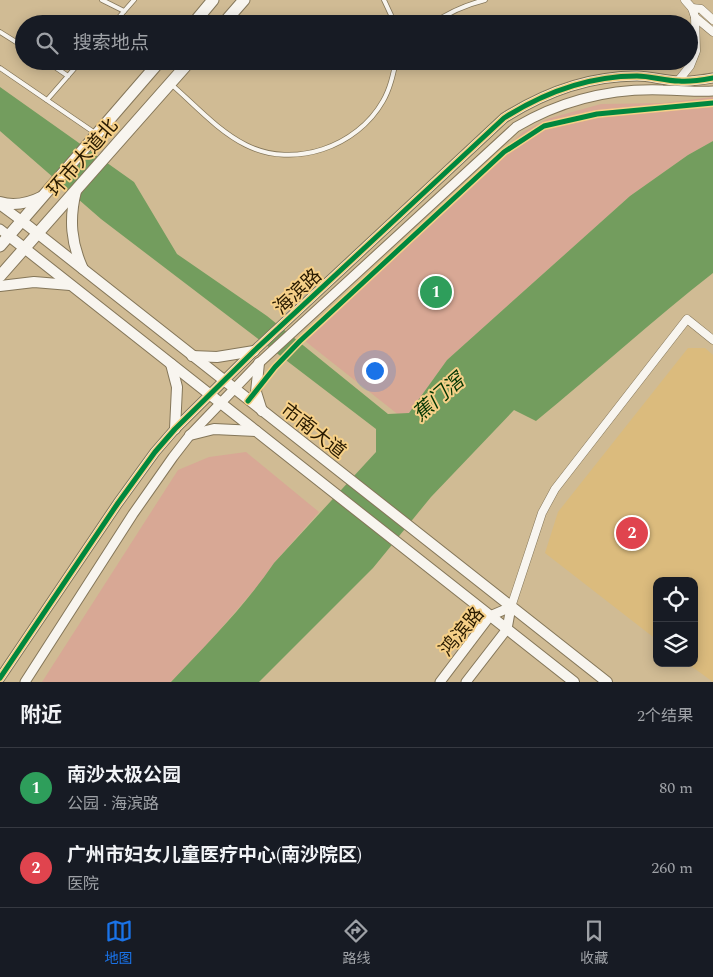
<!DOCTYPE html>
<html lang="zh">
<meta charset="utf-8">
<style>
:root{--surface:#171b24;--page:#242831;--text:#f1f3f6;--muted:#9ea1a6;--line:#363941;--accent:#1a73e8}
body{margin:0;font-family:Spectral,"Noto Sans SC",serif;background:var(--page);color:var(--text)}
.controls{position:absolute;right:15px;bottom:15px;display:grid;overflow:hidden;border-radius:10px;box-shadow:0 2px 12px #0003}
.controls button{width:45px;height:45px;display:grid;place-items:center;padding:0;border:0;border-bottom:1px solid var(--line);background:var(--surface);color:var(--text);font:25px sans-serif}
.you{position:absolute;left:374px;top:370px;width:18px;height:18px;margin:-12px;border:4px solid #fff;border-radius:50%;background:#1a73e8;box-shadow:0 0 0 8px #1a73e833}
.badge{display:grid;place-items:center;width:32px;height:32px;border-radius:50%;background:var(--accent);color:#fff;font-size:16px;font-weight:700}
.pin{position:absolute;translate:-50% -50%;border:2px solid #fff;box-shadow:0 1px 5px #0006}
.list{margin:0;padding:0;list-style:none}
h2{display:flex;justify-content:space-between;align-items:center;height:65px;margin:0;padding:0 20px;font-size:21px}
h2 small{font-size:16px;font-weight:400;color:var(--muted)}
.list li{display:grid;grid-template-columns:32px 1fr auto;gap:15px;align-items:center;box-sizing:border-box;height:80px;padding:0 20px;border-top:1px solid var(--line)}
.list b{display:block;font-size:19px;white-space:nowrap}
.list p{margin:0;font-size:16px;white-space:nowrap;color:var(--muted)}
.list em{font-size:16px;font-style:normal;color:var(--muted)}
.icon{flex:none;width:28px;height:28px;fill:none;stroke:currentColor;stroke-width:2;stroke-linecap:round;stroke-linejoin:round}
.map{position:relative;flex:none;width:713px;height:682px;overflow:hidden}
.search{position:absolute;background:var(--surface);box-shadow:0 2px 12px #0003;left:15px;right:15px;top:15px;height:55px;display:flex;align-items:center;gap:12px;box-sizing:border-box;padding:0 18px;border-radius:28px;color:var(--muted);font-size:19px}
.sheet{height:225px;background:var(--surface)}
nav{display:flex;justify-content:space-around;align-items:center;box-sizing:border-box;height:70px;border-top:1px solid var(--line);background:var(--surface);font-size:14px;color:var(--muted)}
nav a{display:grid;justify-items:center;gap:2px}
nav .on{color:var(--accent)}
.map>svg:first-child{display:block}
</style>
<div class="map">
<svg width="713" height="682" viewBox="0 0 713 682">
<rect width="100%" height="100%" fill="#d0bb94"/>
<polygon fill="#dbbb7d" points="688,348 705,348 713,355 713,682 687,663 694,663 694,581 657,581 657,640 545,553 558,512"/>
<g fill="#d8a895">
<polygon points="713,97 713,141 688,155 630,196 447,360 409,413 400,416 300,337 523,132 547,119 601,104 663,103"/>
<polygon points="246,452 319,512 274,563 260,583 204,648 171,682 42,682 178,470 209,457"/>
</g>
<path fill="#739d5e" d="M0,87L134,182L177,254L267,316L388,414L409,413L447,360L630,196L688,155L713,141V273C653,320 596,372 536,421L514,410L431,497L373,568L259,682H171C207,644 245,606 274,563L376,452V429L101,219L0,131Z"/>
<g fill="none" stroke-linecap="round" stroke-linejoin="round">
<defs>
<g id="service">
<polyline points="102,0 124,11"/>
<polyline points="384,0 391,15 393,24"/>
<polyline points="113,24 134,0"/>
<path d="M432,24C449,12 465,5 485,0"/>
<polyline points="0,32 24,47"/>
<polyline points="46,61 68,76"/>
<polyline points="0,68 95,133"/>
<path d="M172,85C195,105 218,131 246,145C294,169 357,147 383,101C390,89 393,75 396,61"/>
<polyline points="47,100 81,61"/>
</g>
<g id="minor">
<polyline points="685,0 692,8"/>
<polyline points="713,20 701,9 692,8 695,17 713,32"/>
<polyline points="678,81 690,66 696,51 695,17"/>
<polyline points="511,607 542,513 555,489 687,319 713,340"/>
</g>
<g id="tertiary">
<polyline points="0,205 22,221"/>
<polyline points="0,229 9,236"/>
<path d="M0,678L118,503L155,452L175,429L254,351L504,118C545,92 589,76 637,76C651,76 665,81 679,81C690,82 702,80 713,78"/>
<path d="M25,682L133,514L173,457L190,435L259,363L516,127C562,100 609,88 663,90C680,90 696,92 713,91"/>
<polyline points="440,682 490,616 511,607"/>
<polyline points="466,682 507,629 511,607"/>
</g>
<g id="secondary">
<path d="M76,191C69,219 71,243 83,269"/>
<path d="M0,202C15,207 29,203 43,196"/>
<polyline points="22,221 607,682"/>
<polyline points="9,236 574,682"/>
<polyline points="0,286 34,282 70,285"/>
<polyline points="192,356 217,357 254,351"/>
<polyline points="259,363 256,392 262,411"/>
<polyline points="171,364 177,387 175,429"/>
<polyline points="190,435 214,429 256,431"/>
</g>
<g id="primary">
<polyline points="193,24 213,0"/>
<polyline points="223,24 244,0"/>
<polyline points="0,246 160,61"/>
<polyline points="0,276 190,61"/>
</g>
</defs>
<use href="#service" stroke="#847659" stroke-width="5.5"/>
<use href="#minor" stroke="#847659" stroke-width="9"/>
<use href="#tertiary" stroke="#847659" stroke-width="11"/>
<use href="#secondary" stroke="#847659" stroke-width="12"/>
<use href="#primary" stroke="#847659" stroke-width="13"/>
<use href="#service" stroke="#f8f5ef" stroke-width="4"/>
<use href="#minor" stroke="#f8f5ef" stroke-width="8"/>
<use href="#tertiary" stroke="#f8f5ef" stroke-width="9"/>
<use href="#secondary" stroke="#f8f5ef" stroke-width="10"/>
<use href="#primary" stroke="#f8f5ef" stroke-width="11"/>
<defs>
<g id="cycleway">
<polyline points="248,401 275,367 300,341 504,152 544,126 597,114 713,103"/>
<path d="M0,678L118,503L155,452L175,429L254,351L504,118C545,92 589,76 637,76C651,76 665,81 679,81C690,82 702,80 713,78"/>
</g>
</defs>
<use href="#cycleway" stroke="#f6d088" stroke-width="8"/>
<use href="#cycleway" stroke="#00873e" stroke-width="5"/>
</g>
<g text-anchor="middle" stroke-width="4" stroke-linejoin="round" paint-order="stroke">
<g font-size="19" fill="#281a00" stroke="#f6d088">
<text transform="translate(82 157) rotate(-49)" y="7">环市大道北</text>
<text transform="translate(297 291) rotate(-43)" y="7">海滨路</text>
<text transform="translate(314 430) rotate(38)" y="7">市南大道</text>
<text transform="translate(461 631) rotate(-50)" y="7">鸿滨路</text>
</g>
<g font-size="20" font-style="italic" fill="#013502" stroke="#f6d088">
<text transform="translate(438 397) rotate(-41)" y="7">蕉门滘</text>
</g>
</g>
</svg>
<div class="controls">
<button><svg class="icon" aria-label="locate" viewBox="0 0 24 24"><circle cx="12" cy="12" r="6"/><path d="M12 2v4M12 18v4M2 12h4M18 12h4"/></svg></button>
<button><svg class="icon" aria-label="layers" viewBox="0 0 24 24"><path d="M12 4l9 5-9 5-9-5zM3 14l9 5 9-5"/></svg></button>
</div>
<div class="you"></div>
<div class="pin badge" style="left:436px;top:292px;background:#2e9e5b">1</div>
<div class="pin badge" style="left:632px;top:533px;background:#e0444e">2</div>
<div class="search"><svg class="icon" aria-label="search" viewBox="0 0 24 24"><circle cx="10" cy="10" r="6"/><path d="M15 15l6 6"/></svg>搜索地点</div>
</div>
<section class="sheet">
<h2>附近<small>2个结果</small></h2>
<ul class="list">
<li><span class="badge" style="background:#2e9e5b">1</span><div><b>南沙太极公园</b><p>公园 · 海滨路</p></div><em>80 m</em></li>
<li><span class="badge" style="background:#e0444e">2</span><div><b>广州市妇女儿童医疗中心(南沙院区)</b><p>医院</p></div><em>260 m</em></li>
</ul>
</section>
<nav>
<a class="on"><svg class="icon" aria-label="map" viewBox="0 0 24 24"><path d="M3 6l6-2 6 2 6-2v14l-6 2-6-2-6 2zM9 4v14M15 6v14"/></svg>地图</a>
<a><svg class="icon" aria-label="directions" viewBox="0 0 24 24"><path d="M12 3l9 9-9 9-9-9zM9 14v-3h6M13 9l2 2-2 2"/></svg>路线</a>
<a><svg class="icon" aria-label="saved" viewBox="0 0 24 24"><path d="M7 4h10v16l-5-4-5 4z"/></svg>收藏</a>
</nav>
